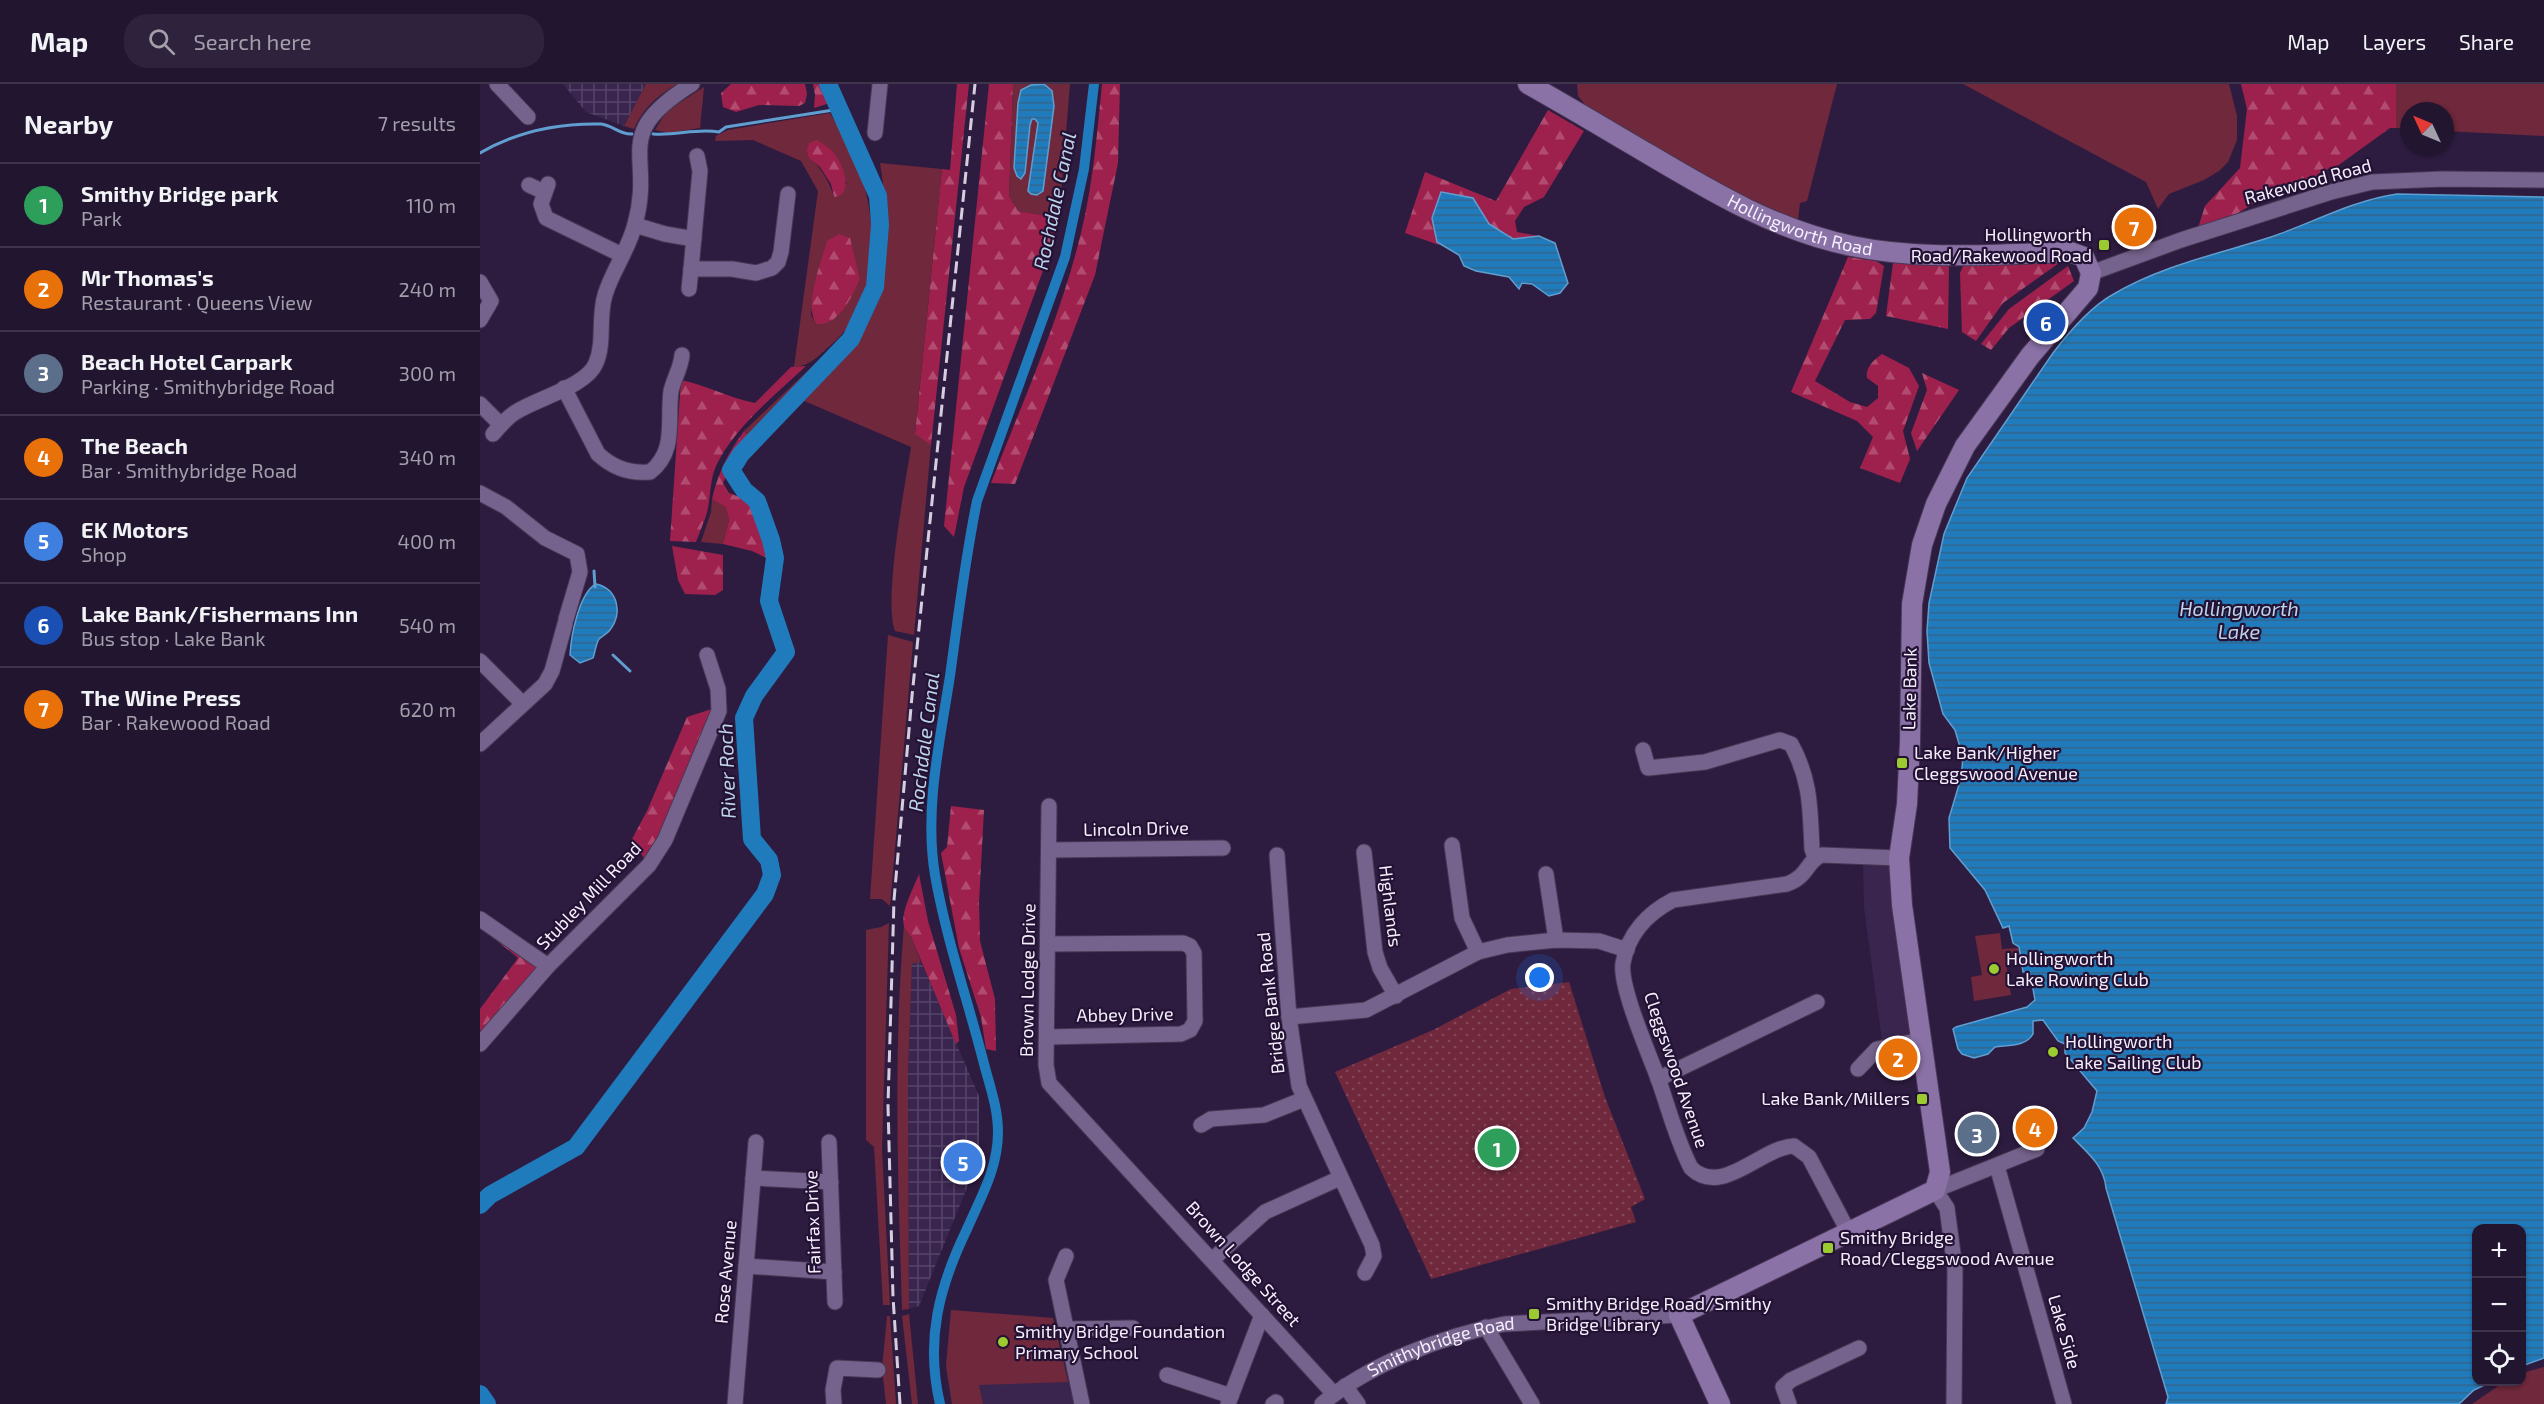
<!DOCTYPE html>
<meta charset="utf-8">
<style>
:root{--surface:#221530;--page:#2e223c;--text:#f1f3f6;--muted:#a29fab;--line:#3f344c;--accent:#9cca31}
body{margin:0;font-family:"Exo 2",sans-serif;background:var(--page);color:var(--text)}
.controls{position:absolute;right:18px;bottom:18px;display:grid;overflow:hidden;border-radius:12px;box-shadow:0 2px 4px #0004}
.controls button{width:54px;height:54px;display:grid;place-items:center;padding:0;border:0;border-bottom:2px solid var(--line);background:var(--surface);color:var(--text);font:30px sans-serif}
.compass{position:absolute;left:1920px;top:18px;width:54px;height:54px;border-radius:50%;background:var(--surface);box-shadow:0 2px 4px #0004;rotate:314deg}
.you{position:absolute;left:1060px;top:894px;width:21px;height:21px;margin:-15px;border:4px solid #fff;border-radius:50%;background:#1a73e8;box-shadow:0 0 0 9px #1a73e833}
.badge{display:grid;place-items:center;width:39px;height:39px;border-radius:50%;background:var(--accent);color:#fff;font-size:20px;font-weight:700}
.pin{position:absolute;translate:-50% -50%;border:3px solid #fff;box-shadow:0 2px 6px #0006}
.list{margin:0;padding:0;list-style:none}
h2{display:flex;justify-content:space-between;align-items:center;height:78px;margin:0;padding:0 24px;font-size:26px}
h2 small{font-size:20px;font-weight:400;color:var(--muted)}
.list li{display:grid;grid-template-columns:39px 1fr auto;gap:18px;align-items:center;box-sizing:border-box;height:84px;padding:0 24px;border-top:2px solid var(--line)}
.list b{display:block;font-size:22px;white-space:nowrap}
.list p{margin:0;font-size:20px;white-space:nowrap;color:var(--muted)}
.list em{font-size:20px;font-style:normal;color:var(--muted)}
.icon{flex:none;width:33px;height:33px;fill:none;stroke:currentColor;stroke-width:2;stroke-linecap:round;stroke-linejoin:round}
.map{position:relative;flex:none;width:2064px;height:1320px;overflow:hidden}
header{display:flex;align-items:center;gap:36px;box-sizing:border-box;height:84px;padding:0 30px;background:var(--surface);border-bottom:2px solid var(--line)}
header strong{font-size:28px}
nav{display:flex;gap:33px;margin-inline-start:auto;font-size:21px}
.search{width:420px;height:54px;background:var(--page);display:flex;align-items:center;gap:15px;box-sizing:border-box;padding:0 21px;border-radius:24px;color:var(--muted);font-size:22px}
main{display:flex}
aside{flex:1;background:var(--surface)}
.map>svg:first-child{display:block}
</style>
<header>
<strong>Map</strong>
<div class="search"><svg class="icon" aria-label="search" viewBox="0 0 24 24"><circle cx="10" cy="10" r="6"/><path d="M15 15l6 6"/></svg>Search here</div>
<nav><a>Map</a><a>Layers</a><a>Share</a></nav>
</header>
<main>
<aside>
<h2>Nearby<small>7 results</small></h2>
<ul class="list">
<li><span class="badge" style="background:#2e9e5b">1</span><div><b>Smithy Bridge park</b><p>Park</p></div><em>110 m</em></li>
<li><span class="badge" style="background:#e8710a">2</span><div><b>Mr Thomas's</b><p>Restaurant · Queens View</p></div><em>240 m</em></li>
<li><span class="badge" style="background:#5c6f8a">3</span><div><b>Beach Hotel Carpark</b><p>Parking · Smithybridge Road</p></div><em>300 m</em></li>
<li><span class="badge" style="background:#e8710a">4</span><div><b>The Beach</b><p>Bar · Smithybridge Road</p></div><em>340 m</em></li>
<li><span class="badge" style="background:#3f7fe0">5</span><div><b>EK Motors</b><p>Shop</p></div><em>400 m</em></li>
<li><span class="badge" style="background:#1a4fb4">6</span><div><b>Lake Bank/Fishermans Inn</b><p>Bus stop · Lake Bank</p></div><em>540 m</em></li>
<li><span class="badge" style="background:#e8710a">7</span><div><b>The Wine Press</b><p>Bar · Rakewood Road</p></div><em>620 m</em></li>
</ul>
</aside>
<div class="map">
<svg width="2064" height="1320" viewBox="0 0 2064 1320">
<defs>
<pattern id="industrial-grid" width="8" height="8" patternUnits="userSpaceOnUse" patternTransform="scale(1.5)"><rect width="8" height="8" fill="#3a254f"/><path d="M0 4h8M4 0v8" fill="none" stroke="#574569"/></pattern>
<pattern id="forest-firs" width="22" height="20" patternUnits="userSpaceOnUse" patternTransform="scale(1.5)"><rect width="22" height="20" fill="#9e214d"/><path d="M5 1l3.5 6h-7zM16 11l3.5 6h-7z" fill="#b14c70"/></pattern>
<pattern id="park-dots" width="8" height="8" patternUnits="userSpaceOnUse" patternTransform="scale(1.5)"><rect width="8" height="8" fill="#6f283c"/><path d="M2 2h.1M6 6h.1" fill="none" stroke="#844859" stroke-width="1.8" stroke-linecap="round"/></pattern>
<pattern id="water-rules" width="6" height="5" patternUnits="userSpaceOnUse" patternTransform="scale(1.5)"><rect width="6" height="5" fill="#207bbc"/><path d="M0 2.5h6" fill="none" stroke="#33648a"/></pattern>
</defs>
<rect width="100%" height="100%" fill="#2e1c40"/>
<g fill="#3a254f">
<polygon points="1383,779 1413,779 1438,982 1406,987 1384,823"/>
<polygon points="471,1226 573,1234 594,1320 472,1320 466,1282"/>
</g>
<g fill="url(#industrial-grid)">
<polygon points="83,0 166,0 144,42 106,28"/>
<polygon points="441,878 499,1012 499,1074 439,1222 429,1225 428,991 432,879"/>
</g>
<g fill="#6f283c" fill-rule="evenodd">
<path d="M166,0H197C177,12 163,24 154,45L144,42Z"/>
<polygon points="533,0 590,0 579,134 538,127 529,112"/>
<path d="M1097,0H1357L1327,117L1320,119L1318,136C1244,108 1178,66 1110,26L1098,12Z"/>
<polygon points="1483,0 1749,0 1757,32 1757,56 1748,78 1739,87 1724,96 1689,110 1678,125 1666,98"/>
<polygon points="1916,0 2064,0 2064,52 1965,47 1965,27 1929,27 1929,45 1916,44"/>
<polygon points="224,3 220,44 189,49 175,46 187,27"/>
<path d="M350,29C362,49 373,69 381,91C399,145 398,221 352,260C340,270 331,282 314,283L338,107L321,77L273,56L235,57L236,52L248,46ZM329,73L367,99L354,113C349,97 342,85 329,73ZM375,180L380,196L357,233L336,240L331,231L336,194Z"/>
<path d="M400,79L462,85L435,349L451,361L434,551L415,547C403,516 425,402 431,363L322,316C338,300 357,284 371,266C412,213 410,142 400,79Z"/>
<polygon points="378,235 366,254 270,354 264,347 361,255"/>
<polygon points="232,415 246,422 249,436 243,460 221,458 231,428"/>
<polygon points="408,551 433,558 410,822 402,815 390,815"/>
<polygon points="409,839 402,1065 410,1221 403,1221 394,1063 386,1056 386,846 401,843"/>
<path d="M424,841L432,855L441,878L432,880L428,991L429,1225L422,1226C418,1098 413,969 424,841Z"/>
<polygon points="1520,849 1522,865 1538,864 1540,877 1526,879 1531,911 1494,917 1491,893 1502,891 1495,852"/>
<polygon points="471,1226 573,1234 588,1298 499,1301 503,1320 472,1320 466,1282"/>
<polygon points="429,1230 438,1320 432,1320 422,1232"/>
<polygon points="407,1232 410,1232 416,1320 406,1320 402,1284"/>
<polygon points="2064,1283 2064,1320 1992,1320 2024,1298 2042,1298 2042,1289"/>
</g>
<g fill="url(#forest-firs)">
<polygon points="251,0 325,0 327,10 325,19 319,22 279,21 256,28 243,23 241,9"/>
<polygon points="333,0 344,0 353,18 334,24 335,11"/>
<polygon points="477,0 489,0 451,361 435,350 462,85 470,86"/>
<polygon points="509,0 533,0 529,112 538,127 579,134 572,162 484,403 474,453 464,442"/>
<path d="M622,0H640L638,79L615,191L535,400L511,399C543,317 580,235 601,149C613,100 617,50 622,0Z"/>
<polygon points="1761,0 1916,0 1916,44 1910,44 1856,83 1842,87 1830,99 1778,117 1753,132 1718,144 1725,122 1760,84 1767,25"/>
<polygon points="1068,26 1104,47 1064,113 1044,123 1035,137 1037,148 1059,152 1033,155 1009,140 993,114 961,108 952,134 959,161 925,149 945,88 1016,117"/>
<path d="M337,56C342,60 349,63 353,68C362,78 376,111 354,113L351,100L340,83L329,74L327,66L329,59Z"/>
<path d="M359,150L370,154L380,196C370,214 360,242 336,240C324,220 341,179 347,157Z"/>
<path d="M1368,173L1396,177L1404,182L1396,229L1390,235L1365,236L1335,297L1370,318L1387,323L1398,314V302L1387,294C1385,283 1394,276 1402,270L1429,284L1439,302L1423,347L1430,375L1420,399L1380,384L1393,353L1377,337L1311,308Z"/>
<polygon points="1413,179 1469,180 1468,245 1406,232"/>
<polygon points="1579,179 1523,219 1496,257 1482,248 1480,189 1484,180"/>
<polygon points="1588,182 1594,197 1529,244 1511,266 1501,260 1529,225"/>
<path d="M326,282C296,310 253,345 236,382C229,398 231,416 226,432C223,441 219,449 216,458L190,457L201,296C226,301 249,314 275,319L311,283Z"/>
<polygon points="1442,289 1479,306 1437,367 1431,349 1447,306"/>
<path d="M264,347L270,354L254,375L243,399L249,409L262,414L277,422L293,477L272,467L243,460L249,436L246,423L232,415C238,389 248,369 264,347Z"/>
<polygon points="192,462 243,471 243,506 235,511 205,510 198,496"/>
<polygon points="235,624 167,779 152,755 167,727 207,633"/>
<polygon points="471,722 504,726 499,818 500,857 515,915 516,967 506,965 501,933 479,864 461,769 467,763"/>
<path d="M439,790L448,837L476,931L479,957L476,960L432,855C430,851 426,846 424,842C420,829 434,803 439,790Z"/>
<polygon points="0,843 57,883 0,955 0,925 38,874"/>
</g>
<polygon fill="url(#park-dots)" points="1089,898 1125,1013 1165,1115 1151,1123 1156,1138 951,1195 855,988 953,946 1031,905"/>
<g fill="url(#water-rules)" stroke="#609ed0" stroke-width="1.5">
<polygon points="564,0 572,7 574,22 563,107 557,111 551,110 548,107 558,39 555,35 552,35 550,41 545,89 541,95 537,92 534,84 538,19 541,6 551,1"/>
<polygon points="961,108 993,114 1009,140 1033,155 1059,152 1075,159 1088,199 1080,209 1069,212 1052,200 1042,199 1039,205 1029,193 996,187 984,182 979,171 957,158 952,134"/>
<path d="M1917,110L2064,113V1274L2042,1282V1144H1996V1298H2011L1994,1306L1979,1320H1686L1688,1313L1626,1104C1624,1082 1608,1069 1593,1054L1604,1044L1612,1028L1617,1007L1585,969V960L1578,957L1563,936L1553,937V950C1546,963 1527,961 1515,963L1508,970L1494,974L1482,970L1478,965L1473,945L1476,943L1547,923L1555,916L1550,888H1543L1539,863L1533,859L1529,842L1523,844L1505,806L1470,764L1469,734L1481,694L1483,673L1475,646L1463,630L1449,579L1447,547L1449,519L1464,450L1487,394L1573,269C1589,248 1609,224 1632,211C1680,182 1738,170 1791,153C1832,139 1874,116 1917,110Z"/>
<path d="M116,500C138,505 143,529 130,546C127,550 122,552 119,555C116,559 115,569 113,574L100,579L90,571C91,552 99,509 116,500Z"/>
</g>
<g fill="none" stroke-linecap="round" stroke-linejoin="round">
<g stroke="#609ed0" stroke-width="3">
<path d="M173,50C196,52 216,44 239,48L246,43L360,25"/>
<path d="M0,69C36,48 79,39 121,40C132,41 140,51 152,50"/>
<polyline points="114,487 115,503"/>
<polyline points="133,571 150,587"/>
</g>
<path stroke="#207bbc" stroke-width="10" d="M460,1320C445,1256 459,1203 487,1145C501,1113 518,1084 518,1048C518,1023 509,1000 503,976C487,914 466,854 455,791C444,725 460,657 470,592C478,534 485,475 497,417L585,173L604,85L614,0"/>
<g stroke="#207bbc" stroke-width="18">
<polyline points="0,1121 10,1111 96,1063 285,810 292,791 289,776 272,755 264,634 274,612 306,568 289,517 295,474 291,456 277,417 264,406 251,386 261,370 371,255 395,203 400,141 398,112 348,0"/>
<polyline points="0,1310 7,1320"/>
</g>
<defs>
<g id="minor">
<polyline points="17,0 48,33"/>
<polyline points="395,49 400,0"/>
<polyline points="217,72 220,87 211,185 252,185 276,189 292,184 298,178 301,168 308,110"/>
<polyline points="68,100 61,120 66,134 142,171"/>
<polyline points="49,101 64,108"/>
<polyline points="155,141 185,150 214,155"/>
<polyline points="1611,189 1701,156 1851,108 1892,98 1962,95 2064,96"/>
<polyline points="0,198 11,217 0,236"/>
<polyline points="209,205 211,185"/>
<path d="M84,304L118,370C132,383 150,390 170,388C197,367 187,336 191,307C194,294 201,284 202,271"/>
<polyline points="0,320 21,341"/>
<path d="M13,350C20,342 27,333 36,328C58,314 107,302 116,279C125,258 118,233 125,211C132,187 149,165 155,140C175,69 129,52 212,0"/>
<polyline points="0,409 26,423 65,454 97,470 100,488 86,535"/>
<polyline points="0,577 43,620"/>
<polyline points="0,660 65,600 72,587 85,540"/>
<path d="M1163,666L1168,684L1225,678L1300,656L1311,660C1331,696 1330,725 1332,765L1335,773"/>
<polyline points="569,722 566,981 569,999 854,1310"/>
<polyline points="972,761 982,834 998,868"/>
<polyline points="569,766 743,764"/>
<polyline points="884,768 895,868 900,884 916,912"/>
<polyline points="797,771 809,933 819,1002 892,1161 894,1172 885,1189"/>
<polyline points="1066,790 1076,856"/>
<polyline points="0,835 68,882"/>
<polyline points="809,933 886,926 998,868 1027,861 1076,856 1119,857 1147,866"/>
<polyline points="567,953 701,950 710,946 715,937 714,869 710,862 703,859 568,860"/>
<polyline points="0,960 68,882 169,781 185,756 239,627 238,605 227,571"/>
<polyline points="1378,985 1397,965 1440,956"/>
<polyline points="1178,995 1337,918"/>
<polyline points="721,1041 731,1035 784,1031 824,1015"/>
<polyline points="349,1058 355,1218"/>
<polyline points="1517,1082 1584,1320"/>
<polyline points="273,1094 351,1098"/>
<path d="M1368,1147L1329,1073L1314,1062C1281,1063 1242,1114 1211,1084C1197,1057 1189,1026 1179,997C1170,972 1139,902 1143,879C1148,850 1168,829 1193,816L1307,800C1328,793 1327,776 1342,771L1419,774"/>
<polyline points="586,1172 576,1196 602,1320"/>
<polyline points="732,1176 785,1128 860,1094"/>
<polyline points="266,1182 354,1188"/>
<polyline points="1006,1243 1052,1320"/>
<polyline points="586,1245 653,1244"/>
<polyline points="687,1291 751,1312"/>
<polyline points="865,1302 878,1320"/>
<polyline points="255,1320 276,1058"/>
<polyline points="354,1320 353,1306 357,1284 398,1286"/>
<polyline points="748,1320 782,1231"/>
<polyline points="793,1320 796,1318"/>
<path id="s1" d="M842,1320C889,1280 963,1252 1024,1240L1199,1231"/>
<polyline points="1309,1320 1303,1303 1311,1296 1379,1264"/>
<polyline points="1474,1320 1475,1185 1467,1124 1455,1106 1557,1065"/>
</g>
<g id="major">
<path id="s2" d="M1048,0C1089,23 1129,47 1170,71C1234,109 1298,147 1372,162C1443,177 1518,170 1590,168L1604,173L1611,189L1608,204L1550,272L1485,362L1456,420L1442,461L1432,520L1430,658L1427,720L1419,774L1422,821L1460,1088L1455,1106L1199,1231L1240,1320"/>
</g>
</defs>
<use href="#minor" stroke="#473855" stroke-width="17"/>
<use href="#major" stroke="#473855" stroke-width="22"/>
<use href="#minor" stroke="#76638d" stroke-width="15"/>
<use href="#major" stroke="#8a72a6" stroke-width="20"/>
<polyline stroke="#d6cedf" stroke-width="3" stroke-dasharray="12 6" stroke-linecap="butt" points="420,1320 413,1213 408,1021 414,816 432,612 495,0"/>
</g>
<g fill="#9cca31" stroke="#241235" stroke-width="2">
<rect x="1618" y="155" width="12" height="12" rx="3"/>
<rect x="1416" y="673" width="12" height="12" rx="3"/>
<circle cx="1514" cy="885" r="6"/>
<circle cx="1573" cy="968" r="6"/>
<rect x="1436" y="1009" width="12" height="12" rx="3"/>
<rect x="1342" y="1158" width="12" height="12" rx="3"/>
<rect x="1048" y="1224" width="12" height="12" rx="3"/>
<circle cx="523" cy="1258" r="6"/>
</g>
<g text-anchor="middle" stroke-width="4.5" stroke-linejoin="round" paint-order="stroke">
<g font-size="18" fill="#f5effd" stroke="#241235">
<text transform="translate(1828 98) rotate(-15)" y="6">Rakewood Road</text>
<text dy="6" stroke="none"><textPath href="#s2" startOffset="308">Hollingworth Road</textPath></text>
<text transform="translate(1430 605) rotate(-89)" y="6">Lake Bank</text>
<text transform="translate(656 745) rotate(-1)" y="6">Lincoln Drive</text>
<text transform="translate(109 812) rotate(-46)" y="6">Stubley Mill Road</text>
<text transform="translate(910 822) rotate(83)" y="6">Highlands</text>
<text transform="translate(548 896) rotate(-89)" y="6">Brown Lodge Drive</text>
<text transform="translate(791 919) rotate(-96)" y="6">Bridge Bank Road</text>
<text transform="translate(645 931) rotate(-1)" y="6">Abbey Drive</text>
<text transform="translate(1196 986) rotate(71)" y="6">Cleggswood Avenue</text>
<text transform="translate(333 1138) rotate(-92)" y="6">Fairfax Drive</text>
<text transform="translate(763 1180) rotate(48)" y="6">Brown Lodge Street</text>
<text transform="translate(246 1188) rotate(-85)" y="6">Rose Avenue</text>
<text transform="translate(1584 1248) rotate(74)" y="6">Lake Side</text>
<text dy="6" stroke="none"><textPath href="#s1" startOffset="134">Smithybridge Road</textPath></text>
</g>
<g font-size="18" fill="#f5effd" stroke="#241235" text-anchor="start">
<text x="1612" y="157" text-anchor="end">Hollingworth<tspan x="1612" dy="21">Road/Rakewood Road</tspan></text>
<text x="1434" y="675">Lake Bank/Higher<tspan x="1434" dy="21">Cleggswood Avenue</tspan></text>
<text x="1526" y="881">Hollingworth<tspan x="1526" dy="21">Lake Rowing Club</tspan></text>
<text x="1585" y="964">Hollingworth<tspan x="1585" dy="21">Lake Sailing Club</tspan></text>
<text x="1430" y="1021" text-anchor="end">Lake Bank/Millers</text>
<text x="1360" y="1160">Smithy Bridge<tspan x="1360" dy="21">Road/Cleggswood Avenue</tspan></text>
<text x="1066" y="1226">Smithy Bridge Road/Smithy<tspan x="1066" dy="21">Bridge Library</tspan></text>
<text x="535" y="1254">Smithy Bridge Foundation<tspan x="535" dy="21">Primary School</tspan></text>
</g>
<g font-size="20" font-style="italic" fill="#bcd3e8" stroke="#241235">
<text transform="translate(575 117) rotate(-78)" y="7">Rochdale Canal</text>
<text x="1759" y="532">Hollingworth<tspan x="1759" dy="23">Lake</tspan></text>
<text transform="translate(444 658) rotate(-83)" y="7">Rochdale Canal</text>
<text transform="translate(247 687) rotate(-92)" y="7">River Roch</text>
</g>
</g>
</svg>
<div class="controls">
<button>+</button>
<button>−</button>
<button><svg class="icon" aria-label="locate" viewBox="0 0 24 24"><circle cx="12" cy="12" r="6"/><path d="M12 2v4M12 18v4M2 12h4M18 12h4"/></svg></button>
</div>
<svg class="compass" viewBox="-18 -18 36 36"><path d="M0-13l5 13h-10z" fill="#e53935"/><path d="M0 13l5-13h-10z" fill="#a29fab"/></svg>
<div class="you"></div>
<div class="pin badge" style="left:1017px;top:1064px;background:#2e9e5b">1</div>
<div class="pin badge" style="left:1418px;top:974px;background:#e8710a">2</div>
<div class="pin badge" style="left:1497px;top:1050px;background:#5c6f8a">3</div>
<div class="pin badge" style="left:1555px;top:1044px;background:#e8710a">4</div>
<div class="pin badge" style="left:483px;top:1078px;background:#3f7fe0">5</div>
<div class="pin badge" style="left:1566px;top:238px;background:#1a4fb4">6</div>
<div class="pin badge" style="left:1654px;top:143px;background:#e8710a">7</div>
</div>
</main>
